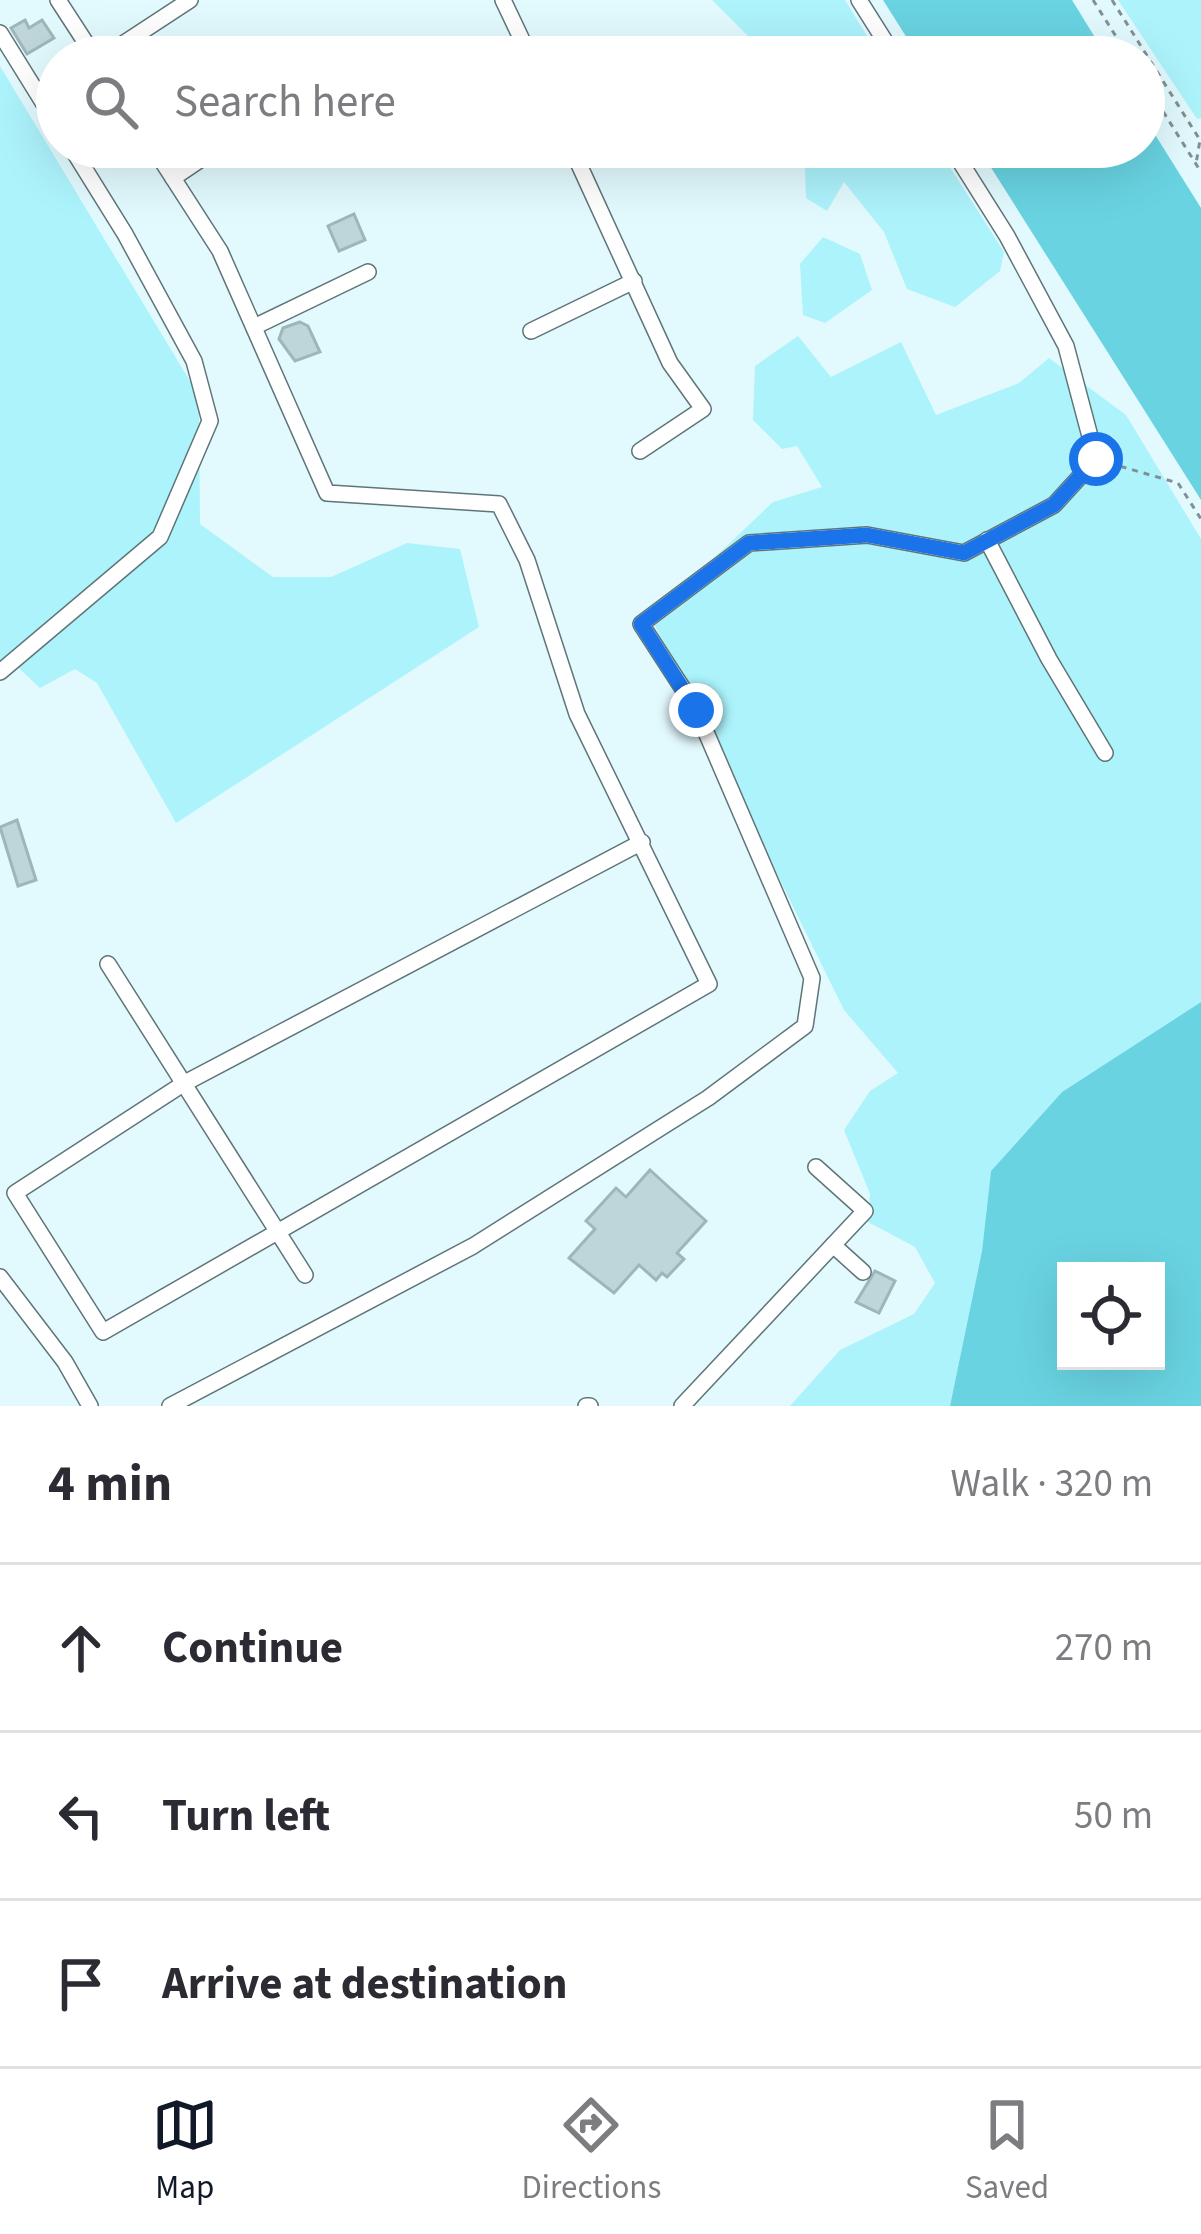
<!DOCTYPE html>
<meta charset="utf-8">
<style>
:root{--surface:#fff;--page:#f7f7f7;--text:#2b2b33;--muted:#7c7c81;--line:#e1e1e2;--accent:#111827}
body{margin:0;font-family:"Source Sans 3",sans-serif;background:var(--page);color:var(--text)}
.controls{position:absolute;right:36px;bottom:36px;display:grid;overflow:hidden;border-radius:0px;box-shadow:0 12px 48px #0002}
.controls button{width:108px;height:108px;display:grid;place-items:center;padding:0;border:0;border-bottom:3px solid var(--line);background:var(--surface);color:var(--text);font:60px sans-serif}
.stop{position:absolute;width:36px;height:36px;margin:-27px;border:9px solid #1a73e8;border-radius:50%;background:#fff}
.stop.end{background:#1a73e8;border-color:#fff;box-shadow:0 3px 12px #0008}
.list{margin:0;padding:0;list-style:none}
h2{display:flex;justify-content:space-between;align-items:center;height:156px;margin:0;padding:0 48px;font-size:51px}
h2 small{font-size:39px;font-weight:400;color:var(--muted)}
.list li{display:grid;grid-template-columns:78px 1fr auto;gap:36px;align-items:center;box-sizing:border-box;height:168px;padding:0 48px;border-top:3px solid var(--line)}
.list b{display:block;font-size:45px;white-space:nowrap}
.list em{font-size:39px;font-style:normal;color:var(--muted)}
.icon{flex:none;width:66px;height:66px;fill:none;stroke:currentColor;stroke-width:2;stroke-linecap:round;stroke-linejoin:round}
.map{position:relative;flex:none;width:1201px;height:1406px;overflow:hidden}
.search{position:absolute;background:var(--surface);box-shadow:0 12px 48px #0002;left:36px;right:36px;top:36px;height:132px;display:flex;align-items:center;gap:30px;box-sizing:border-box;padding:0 42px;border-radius:66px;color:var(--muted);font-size:45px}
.sheet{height:660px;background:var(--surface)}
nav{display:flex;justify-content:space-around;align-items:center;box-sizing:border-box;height:168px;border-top:3px solid var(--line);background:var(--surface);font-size:33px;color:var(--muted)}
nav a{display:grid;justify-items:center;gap:6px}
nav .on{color:var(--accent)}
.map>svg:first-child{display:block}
</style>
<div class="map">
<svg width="1201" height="1406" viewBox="0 0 1201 1406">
<rect width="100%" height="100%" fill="#e2fafe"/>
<g fill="#adf3fc">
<polygon points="712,0 845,0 880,57 769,57"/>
<polygon points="1118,0 1201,0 1201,118 1197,119"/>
<polygon points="0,66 199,396 200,524 273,577 331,577 407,543 460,549 479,627 176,823 97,683 75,669 40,688 8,658 0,664"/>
<polygon points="804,147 937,147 1004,252 1000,271 955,307 907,289 884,232 844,182 827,211 806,198"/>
<polygon points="823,237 860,254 872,290 825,323 803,315 800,264"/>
<polygon points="798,336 831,377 901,342 936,415 1019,383 1049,358 1126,415 1201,539 1201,1002 1062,1092 991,1171 982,1251 950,1406 790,1406 840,1350 914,1314 935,1283 915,1247 868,1222 870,1194 844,1130 870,1091 898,1073 844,1010 651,618 773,502 822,487 797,446 782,449 753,420 755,366"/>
</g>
<g fill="#69d3e1" fill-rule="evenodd">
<polygon points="883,0 1072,0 1107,57 919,57"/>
<polygon points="1144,117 1201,208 1201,500 978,147 1144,147"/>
<path d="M1201,1002V1406H950L982,1251L991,1171L1062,1092ZM1156,1271V1361H1066V1271Z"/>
</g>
<g fill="#bed6d9" stroke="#9fb6b9" stroke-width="3">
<polygon points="25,20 29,28 42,20 54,38 27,54 11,28"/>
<polygon points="354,214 365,240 339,251 328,226"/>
<polygon points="300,322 308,326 320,352 295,361 279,339 283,328"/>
<polygon points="17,820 36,880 18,886 0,827"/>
<polygon points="650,1170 706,1221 677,1253 684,1259 667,1277 662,1273 656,1280 639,1265 614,1293 569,1258 595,1229 586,1221 616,1188 626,1197"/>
<polygon points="875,1271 895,1281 879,1313 856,1302"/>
</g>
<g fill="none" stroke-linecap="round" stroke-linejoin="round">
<defs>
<g id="minor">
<polyline points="58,0 95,57"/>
<polyline points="503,0 530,57"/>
<polyline points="859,0 895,57"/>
<polyline points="0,33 57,125"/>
<polyline points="103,57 190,0"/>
<polyline points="153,147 220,251 327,493 499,504 527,560 577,714 709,984 103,1332 15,1193 183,1084 642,842"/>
<polyline points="571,147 670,363 703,409 640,451"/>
<polyline points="173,178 219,147"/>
<polyline points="254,327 368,272"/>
<polyline points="531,331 634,281"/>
<polyline points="987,540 1049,659 1105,753"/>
<polyline points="0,672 160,537 210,421 194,361 125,234 71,147"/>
<polyline points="108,964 305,1275"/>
<polyline points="833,1245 863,1272"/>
<polyline points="0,1277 65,1362 90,1406"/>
<polyline points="170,1406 473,1246 708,1098 805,1026 812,978 696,709 641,624 749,543 867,535 964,553 1054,505 1096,459 1066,346 1007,236 951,147"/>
<polyline points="586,1406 590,1406"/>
<polyline points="682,1406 865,1211 816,1167"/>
</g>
</defs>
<use href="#minor" stroke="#5f7578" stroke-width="18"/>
<g stroke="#809194" stroke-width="3" stroke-dasharray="6 6" stroke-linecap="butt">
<polyline points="1093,0 1129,57"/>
<polyline points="1112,0 1200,140 1196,164"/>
<polyline points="1144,81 1201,172"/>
<polyline points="1109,463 1178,483 1201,519"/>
</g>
<use href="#minor" stroke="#fff" stroke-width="15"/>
</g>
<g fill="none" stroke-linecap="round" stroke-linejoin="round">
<polyline stroke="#1a73e8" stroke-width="15" points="696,710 641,624 749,543 867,535 964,553 1054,505 1096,459"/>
</g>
</svg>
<div class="controls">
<button><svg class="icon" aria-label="locate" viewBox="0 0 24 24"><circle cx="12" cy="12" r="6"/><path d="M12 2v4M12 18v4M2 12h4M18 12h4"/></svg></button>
</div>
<div class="stop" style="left:1096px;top:459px"></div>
<div class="stop end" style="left:696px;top:710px"></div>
<div class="search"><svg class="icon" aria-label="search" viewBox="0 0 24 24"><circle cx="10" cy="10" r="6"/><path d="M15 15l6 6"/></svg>Search here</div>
</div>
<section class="sheet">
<h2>4 min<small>Walk · 320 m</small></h2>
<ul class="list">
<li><svg class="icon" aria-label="ahead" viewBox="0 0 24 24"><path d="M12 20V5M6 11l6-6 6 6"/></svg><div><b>Continue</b></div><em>270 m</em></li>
<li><svg class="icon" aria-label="left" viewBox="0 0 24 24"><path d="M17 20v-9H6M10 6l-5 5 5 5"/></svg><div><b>Turn left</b></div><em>50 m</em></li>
<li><svg class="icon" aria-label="arrive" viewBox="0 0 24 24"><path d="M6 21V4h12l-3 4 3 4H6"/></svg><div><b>Arrive at destination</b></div></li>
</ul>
</section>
<nav>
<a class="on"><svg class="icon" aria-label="map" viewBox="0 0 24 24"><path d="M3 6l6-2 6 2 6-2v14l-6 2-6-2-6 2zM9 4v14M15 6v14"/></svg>Map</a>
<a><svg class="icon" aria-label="directions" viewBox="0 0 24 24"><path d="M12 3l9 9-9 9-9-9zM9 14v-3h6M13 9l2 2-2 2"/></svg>Directions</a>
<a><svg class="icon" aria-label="saved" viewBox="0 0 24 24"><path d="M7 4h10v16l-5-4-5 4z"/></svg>Saved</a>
</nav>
